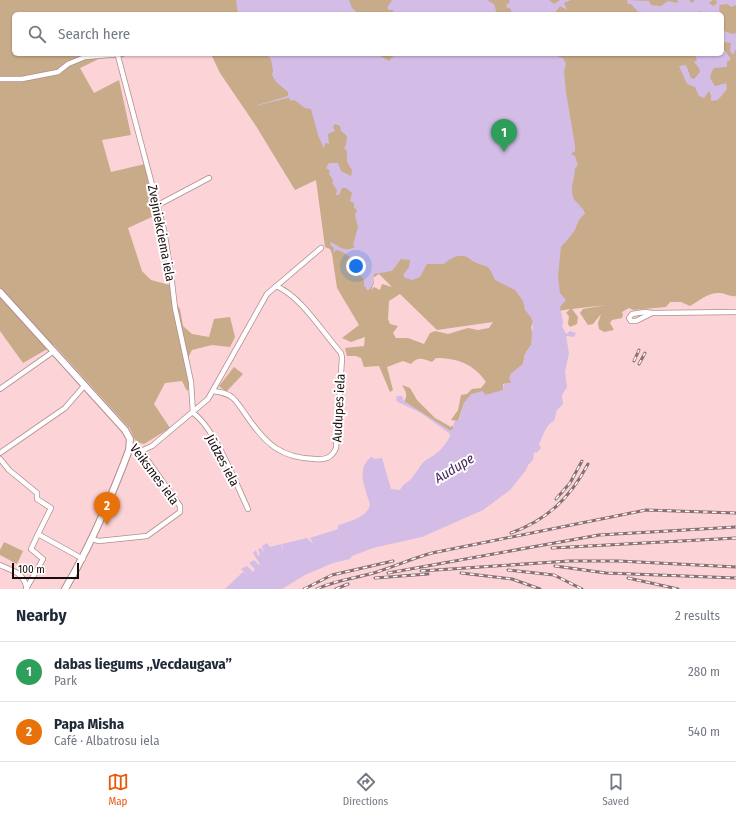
<!DOCTYPE html>
<meta charset="utf-8">
<style>
:root{--surface:#fff;--page:#f2f2f3;--text:#1f2937;--muted:#747a83;--line:#e0e1e3;--accent:#ea580c}
body{margin:0;font-family:"Fira Sans Condensed",sans-serif;background:var(--page);color:var(--text)}
.scale{position:absolute;left:12px;bottom:10px;width:67px;box-sizing:border-box;padding-left:4px;border:2px solid #1b0d0f;border-top:0;font-size:11px;line-height:14px;white-space:nowrap;color:#1b0d0f;-webkit-text-stroke:3px #fff;paint-order:stroke}
.you{position:absolute;left:356px;top:266px;width:14px;height:14px;margin:-10px;border:3px solid #fff;border-radius:50%;background:#1a73e8;box-shadow:0 0 0 6px #1a73e833}
.badge{display:grid;place-items:center;width:26px;height:26px;border-radius:50%;background:var(--accent);color:#fff;font-size:13px;font-weight:700}
.pin{position:absolute;translate:-50% -33px;filter:drop-shadow(0 1px 2px #0008)}
.pin::after{content:'';position:absolute;top:21px;width:14px;height:12px;background:inherit;clip-path:polygon(0 0,100% 0,50% 100%)}
.list{margin:0;padding:0;list-style:none}
h2{display:flex;justify-content:space-between;align-items:center;height:52px;margin:0;padding:0 16px;font-size:17px}
h2 small{font-size:13px;font-weight:400;color:var(--muted)}
.list li{display:grid;grid-template-columns:26px 1fr auto;gap:12px;align-items:center;box-sizing:border-box;height:60px;padding:0 16px;border-top:1px solid var(--line)}
.list b{display:block;font-size:15px;white-space:nowrap}
.list p{margin:0;font-size:13px;white-space:nowrap;color:var(--muted)}
.list em{font-size:13px;font-style:normal;color:var(--muted)}
.icon{flex:none;width:22px;height:22px;fill:none;stroke:currentColor;stroke-width:2;stroke-linecap:round;stroke-linejoin:round}
.map{position:relative;flex:none;width:736px;height:589px;overflow:hidden}
.search{position:absolute;background:var(--surface);box-shadow:0 1px 3px #0004;left:12px;right:12px;top:12px;height:44px;display:flex;align-items:center;gap:10px;box-sizing:border-box;padding:0 14px;border-radius:6px;color:var(--muted);font-size:15px}
.sheet{height:172px;background:var(--surface)}
nav{display:flex;justify-content:space-around;align-items:center;box-sizing:border-box;height:56px;border-top:1px solid var(--line);background:var(--surface);font-size:11px;color:var(--muted)}
nav a{display:grid;justify-items:center;gap:2px}
nav .on{color:var(--accent)}
.map>svg:first-child{display:block}
</style>
<div class="map">
<svg width="736" height="589" viewBox="0 0 736 589">
<rect width="100%" height="100%" fill="#fcd3d7"/>
<g fill="#c8ab88" fill-rule="evenodd">
<path d="M0,0H736V296C731,297 726,294 721,293C708,292 700,300 690,306L681,302H670L666,307L633,310L629,308L622,312L623,315L622,318L612,320L610,323L614,330L604,332L599,329L598,323L601,314L593,324L588,325L580,313L583,309L606,305L572,309L578,317L577,324L570,327L568,324L569,316L566,313L570,309L531,316L533,322L531,327L533,337L531,345L525,354L523,364L511,374V383L503,384V390L494,394L469,397L464,403L458,421L451,420L458,410L461,395L467,394L472,389L481,388L486,382C474,364 457,358 436,358L432,362C423,359 418,356 411,364L403,361L387,367L393,390L390,392L379,366L364,367L361,358L356,356H347L345,348L364,346L365,337L351,342L342,338L359,325L337,288L332,254L330,249L325,247L316,180L295,190L256,126L220,73L211,54H722V14H14V54H109L80,68L94,93L119,80L131,135L102,140L111,172L145,164L154,216L128,228L142,271L151,280L170,285L172,298L180,309L183,326L192,334L209,337L214,319L230,317L235,337L230,347L212,345L192,350L186,362L190,387L187,391L182,381L165,383L154,404L170,428L144,444L136,442L130,429L54,345L23,363L0,331ZM379,274L392,287L382,284L380,290L374,287L371,290L374,283L373,278ZM400,294L437,330L493,322L489,328L478,330L468,328L448,334L435,331L430,333L424,344L408,338H396L393,333L398,326L390,324L388,319L389,301Z"/>
<polygon points="234,367 243,374 226,392 219,386"/>
<path d="M402,385L410,388L417,400L435,418L451,427L453,425V429L450,431L404,402C408,395 406,391 402,385Z"/>
<polygon points="4,542 23,551 17,564 0,555 0,550"/>
</g>
<g fill="#d3bce5">
<polygon points="236,0 349,0 352,8 359,14 238,14"/>
<polygon points="392,0 487,0 494,4 497,14 394,14 393,10 389,10 387,8"/>
<polygon points="509,0 549,0 554,4 560,0 571,0 564,3 567,10 560,6 554,14 511,14 511,9 506,7 507,4 510,2"/>
<polygon points="627,0 649,1 651,5 661,6 668,1 677,3 678,0 689,0 692,3 695,0 713,0 709,3 713,6 717,3 716,0 736,0 736,5 731,7 727,4 720,5 719,8 720,14 703,14 700,11 694,14 640,14 631,4 628,4"/>
<polygon points="722,30 732,34 736,33 736,49 733,55 730,51 731,43 724,42 722,40"/>
<polygon points="722,47 731,59 727,62 727,67 714,68 712,71 710,78 715,86 726,83 727,89 718,100 711,101 711,96 709,91 704,98 699,96 695,87 687,84 679,66 686,65 691,78 694,79 700,72 699,68 694,62 697,60 695,54 722,54"/>
<path d="M266,54H377L389,61L395,54H557L559,57L563,58L566,64L564,71L566,92L575,145V151L571,154L575,156L578,165L575,168C575,180 569,187 574,199C577,204 584,208 585,214C578,219 578,223 575,230C573,233 564,244 561,247L558,277L560,293L566,300L560,307L563,322L562,326L566,334L570,331L576,333L574,337L566,336L569,353L565,372L567,387L562,395L563,404L557,410L554,421C546,424 542,438 539,445L541,448L536,453L534,452L533,460L528,465L526,470L510,490L483,510L422,537L373,548L352,556L350,559L333,563L305,575L282,589H225L243,572L249,577L241,569L247,566L253,572L255,569L249,563L254,560L259,565L260,564L253,553L256,550L258,556L260,555L258,549L261,548L264,553L262,546L267,543L270,547L281,544L283,551L282,544L307,538L312,543H313L310,538L338,529V525C349,522 367,517 370,505C366,489 355,470 371,457L375,459L382,458L391,489L400,490C403,484 407,483 411,479C415,475 422,462 426,460C437,454 444,448 450,436L449,433L421,413L398,402L396,400L397,396H402L404,401L451,431L453,429L454,422L459,420L464,403L471,394L483,391L485,395L503,390L504,383L508,384L511,383L509,378L511,374L523,364L525,354L531,345L533,320L525,310L523,301L515,290L495,280C488,263 488,268 474,262C472,261 469,258 467,257C459,253 449,259 444,264H427L420,277L412,280L405,278L403,275L409,267L410,260L401,259L392,271L374,274L373,284L369,290H367L364,285V279C356,272 360,272 357,266C354,259 342,250 336,250L333,253L334,248L330,244L331,242C342,248 344,252 355,247L353,245L358,227L355,215L357,210L354,208V203L350,201L352,193L346,188H342L339,195H336L337,190L332,183L333,180L329,174L330,171L326,168L329,163H338L341,171L351,176L352,170L347,162V151L344,148L346,145L347,136L341,131L340,126L335,124L333,127L335,131L328,134L329,144L325,143L324,149L318,135L311,109L305,108L294,100L290,101V99L288,98L251,107L288,96V92L276,82L272,75L273,71L271,59Z"/>
</g>
<g fill="none" stroke-linecap="round" stroke-linejoin="round">
<defs>
<g id="minor">
<path d="M118,56L164,230L171,274L175,308L191,382L193,413C215,428 236,484 248,509"/>
<polyline points="0,79 22,79 58,72 68,64 85,57 122,54"/>
<polyline points="158,205 209,178"/>
<polyline points="652,313 636,321 631,321 629,318 632,314 645,312 652,313 736,312"/>
<polyline points="0,389 54,351"/>
<path d="M213,391C221,392 227,393 233,398C239,404 243,411 248,418C266,444 281,458 315,459C325,460 332,458 336,448L342,358L341,353C322,332 302,297 276,286"/>
<polyline points="141,451 152,446 208,399 267,294 321,248"/>
<polyline points="0,453 65,408 85,385"/>
<polyline points="0,459 9,470 37,493 37,499 51,508 38,534 83,559"/>
<polyline points="92,539 99,541 147,536 180,512 180,506 141,451 130,445"/>
<path d="M0,565C15,572 23,572 27,589"/>
<polyline points="26,589 43,559 31,549 38,534"/>
</g>
<path id="secondary" d="M0,292L125,430L130,439L129,450C111,498 91,545 65,589"/>
</defs>
<use href="#minor" stroke="#b28d91" stroke-width="6"/>
<use href="#secondary" stroke="#b28d91" stroke-width="8"/>
<use href="#minor" stroke="#fff" stroke-width="4.5"/>
<use href="#secondary" stroke="#fff" stroke-width="6"/>
<defs>
<g id="rail">
<polyline points="634,361 639,350"/>
<polyline points="639,364 645,353"/>
<polyline points="556,499 570,483 582,461"/>
<path d="M511,533C547,520 570,498 588,464"/>
<polyline points="552,548 736,538"/>
<polyline points="555,566 606,573 736,578"/>
<polyline points="508,570 554,575 582,589"/>
<polyline points="421,571 569,561 619,561 736,567"/>
<polyline points="388,573 599,535 736,527"/>
<polyline points="461,573 512,579 540,589"/>
<polyline points="375,578 428,574"/>
<polyline points="628,578 678,589"/>
<polyline points="304,589 332,575 393,561"/>
<path d="M317,589C336,580 357,578 377,572C396,566 413,558 432,553L646,510L736,513"/>
<polyline points="336,589 348,584"/>
</g>
</defs>
<use href="#rail" stroke="#8a6f72" stroke-width="3"/>
<use href="#rail" stroke="#fff" stroke-width="1.5" stroke-dasharray="4.5" stroke-linecap="butt"/>
</g>
<g text-anchor="middle" stroke-width="4" stroke-linejoin="round" paint-order="stroke">
<g font-size="13" fill="#1b0d0f" stroke="#fff">
<text transform="translate(162 233) rotate(79)" y="5">Zvejniekciema iela</text>
<text transform="translate(338 408) rotate(-87)" y="5">Audupes iela</text>
<text transform="translate(223 460) rotate(62)" y="5">Jūdzes iela</text>
<text transform="translate(155 474) rotate(53)" y="5">Veiksmes iela</text>
</g>
<g font-size="14" font-style="italic" fill="#48295d" stroke="#fff">
<text transform="translate(454 468) rotate(-31)" y="5">Audupe</text>
</g>
</g>
</svg>
<div class="scale">100 m</div>
<div class="you"></div>
<div class="pin badge" style="left:504px;top:152px;background:#2e9e5b">1</div>
<div class="pin badge" style="left:107px;top:525px;background:#e8710a">2</div>
<div class="search"><svg class="icon" aria-label="search" viewBox="0 0 24 24"><circle cx="10" cy="10" r="6"/><path d="M15 15l6 6"/></svg>Search here</div>
</div>
<section class="sheet">
<h2>Nearby<small>2 results</small></h2>
<ul class="list">
<li><span class="badge" style="background:#2e9e5b">1</span><div><b>dabas liegums „Vecdaugava”</b><p>Park</p></div><em>280 m</em></li>
<li><span class="badge" style="background:#e8710a">2</span><div><b>Papa Misha</b><p>Café · Albatrosu iela</p></div><em>540 m</em></li>
</ul>
</section>
<nav>
<a class="on"><svg class="icon" aria-label="map" viewBox="0 0 24 24"><path d="M3 6l6-2 6 2 6-2v14l-6 2-6-2-6 2zM9 4v14M15 6v14"/></svg>Map</a>
<a><svg class="icon" aria-label="directions" viewBox="0 0 24 24"><path d="M12 3l9 9-9 9-9-9zM9 14v-3h6M13 9l2 2-2 2"/></svg>Directions</a>
<a><svg class="icon" aria-label="saved" viewBox="0 0 24 24"><path d="M7 4h10v16l-5-4-5 4z"/></svg>Saved</a>
</nav>
